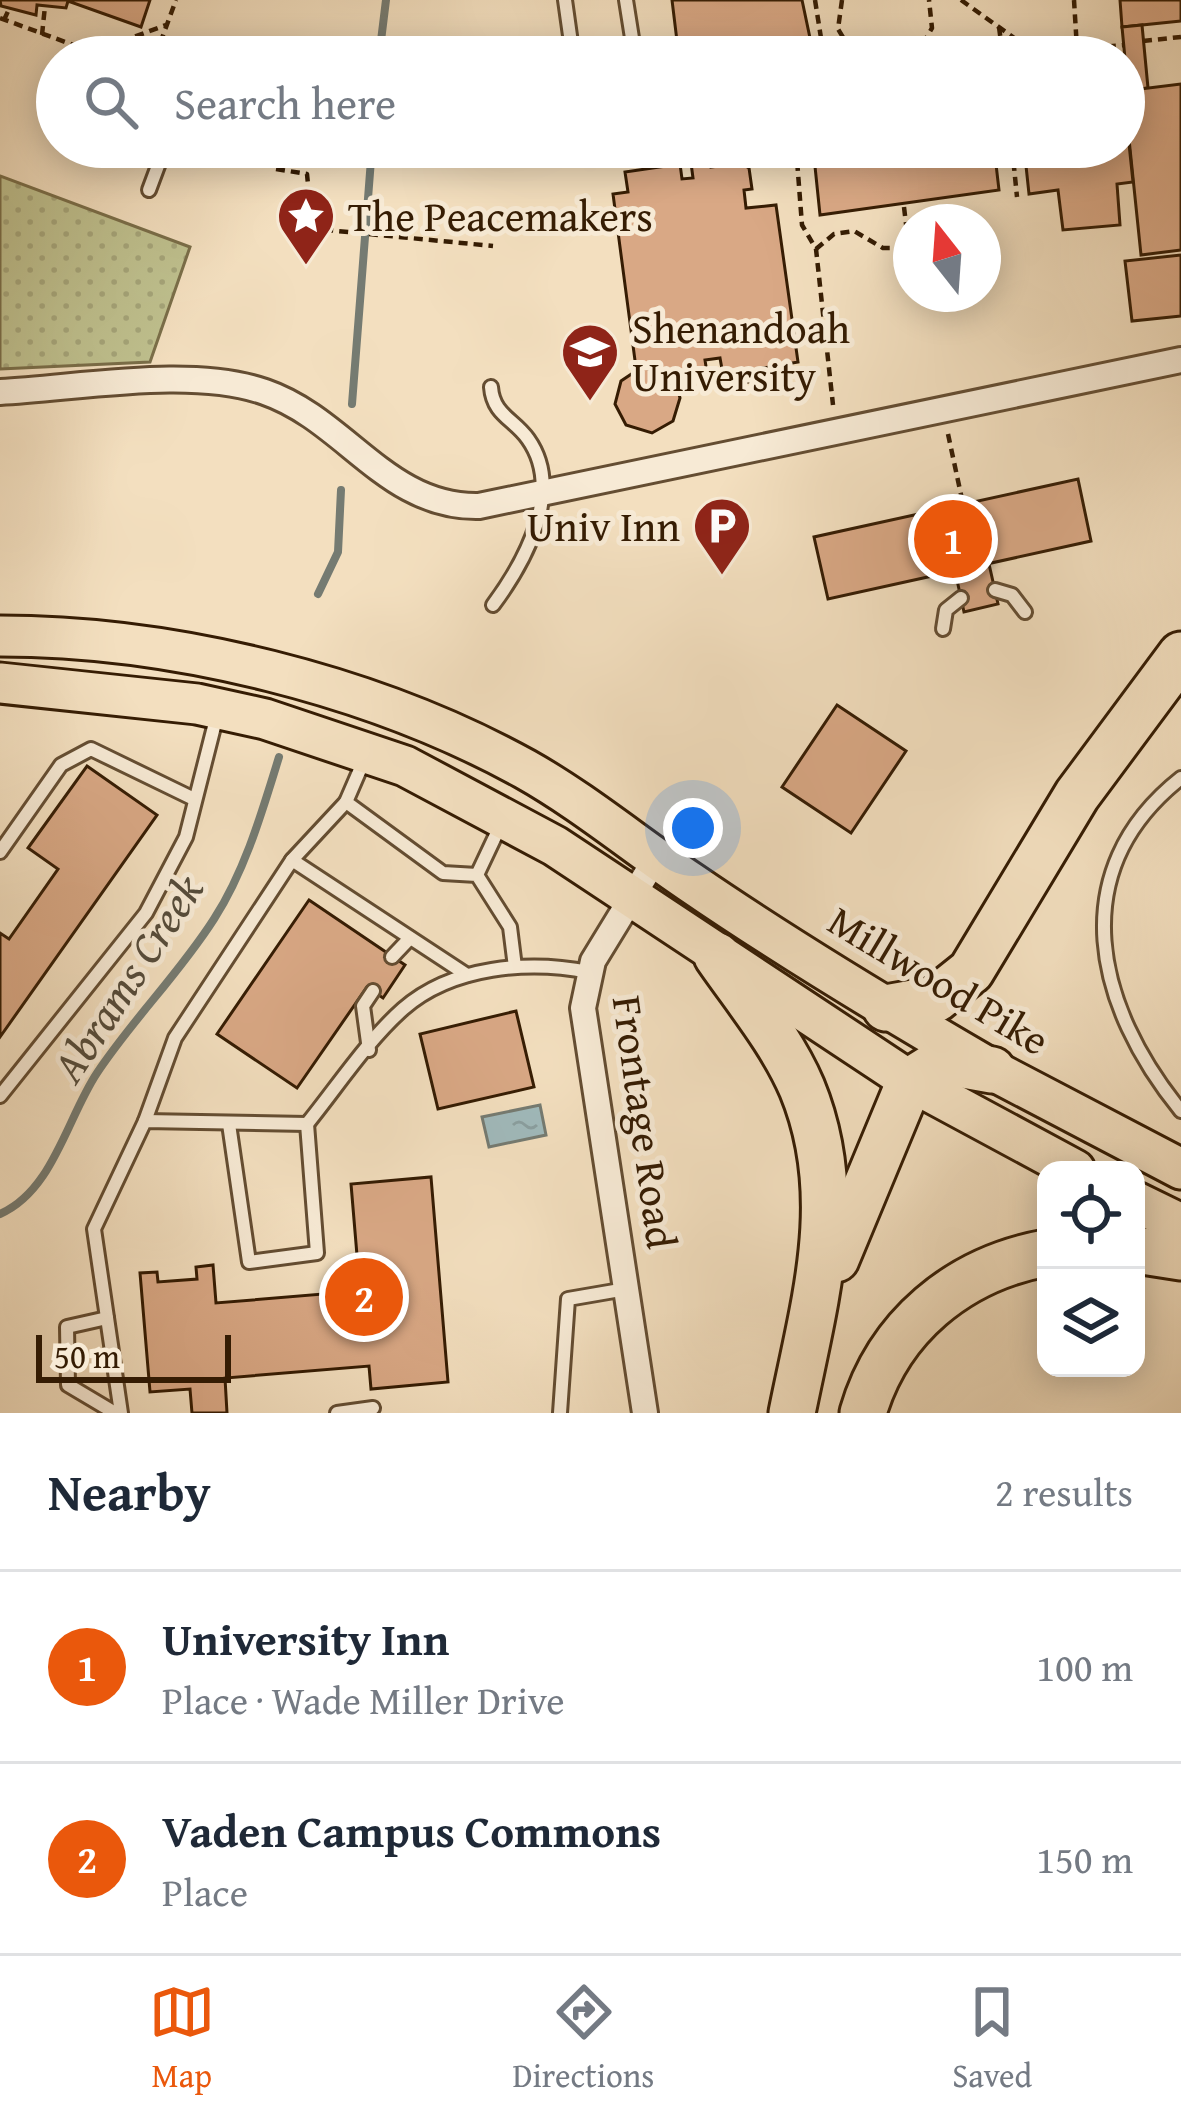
<!DOCTYPE html>
<meta charset="utf-8">
<style>
:root{--surface:#fff;--page:#f2f2f3;--text:#1f2937;--muted:#747a83;--line:#e0e1e3;--accent:#ea580c}
body{margin:0;font-family:"Gentium Book Plus",serif;background:var(--page);color:var(--text)}
.controls{position:absolute;right:36px;bottom:36px;display:grid;overflow:hidden;border-radius:24px;box-shadow:0 6px 30px #0003}
.controls button{width:108px;height:108px;display:grid;place-items:center;padding:0;border:0;border-bottom:3px solid var(--line);background:var(--surface);color:var(--text);font:60px sans-serif}
.compass{position:absolute;left:893px;top:204px;width:108px;height:108px;border-radius:50%;background:var(--surface);box-shadow:0 6px 30px #0003;rotate:343deg}
.scale{position:absolute;left:36px;bottom:30px;width:195px;box-sizing:border-box;padding-left:12px;border:6px solid #351c03;border-top:0;font-size:33px;line-height:42px;white-space:nowrap;color:#351c03;-webkit-text-stroke:9px #f7ead5;paint-order:stroke}
.you{position:absolute;left:693px;top:828px;width:42px;height:42px;margin:-30px;border:9px solid #fff;border-radius:50%;background:#1a73e8;box-shadow:0 0 0 18px #1a73e833}
.badge{display:grid;place-items:center;width:78px;height:78px;border-radius:50%;background:var(--accent);color:#fff;font-size:39px;font-weight:700}
.pin{position:absolute;translate:-50% -50%;border:6px solid #fff;box-shadow:0 3px 12px #0006}
.list{margin:0;padding:0;list-style:none}
h2{display:flex;justify-content:space-between;align-items:center;height:156px;margin:0;padding:0 48px;font-size:51px}
h2 small{font-size:39px;font-weight:400;color:var(--muted)}
.list li{display:grid;grid-template-columns:78px 1fr auto;gap:36px;align-items:center;box-sizing:border-box;height:192px;padding:0 48px;border-top:3px solid var(--line)}
.list b{display:block;font-size:45px;white-space:nowrap}
.list p{margin:0;font-size:39px;white-space:nowrap;color:var(--muted)}
.list em{font-size:39px;font-style:normal;color:var(--muted)}
.icon{flex:none;width:66px;height:66px;fill:none;stroke:currentColor;stroke-width:2;stroke-linecap:round;stroke-linejoin:round}
.map{position:relative;flex:none;width:1181px;height:1413px;overflow:hidden}
.search{position:absolute;background:var(--surface);box-shadow:0 6px 30px #0003;left:36px;right:36px;top:36px;height:132px;display:flex;align-items:center;gap:30px;box-sizing:border-box;padding:0 42px;border-radius:66px;color:var(--muted);font-size:45px}
.sheet{height:540px;background:var(--surface)}
nav{display:flex;justify-content:space-around;align-items:center;box-sizing:border-box;height:168px;border-top:3px solid var(--line);background:var(--surface);font-size:33px;color:var(--muted)}
nav a{display:grid;justify-items:center;gap:6px}
nav .on{color:var(--accent)}
.map>svg:first-child{display:block}
</style>
<div class="map">
<svg width="1181" height="1413" viewBox="0 0 1181 1413">
<defs>
<pattern id="grass-dots" width="8" height="8" patternUnits="userSpaceOnUse" patternTransform="scale(3)"><rect width="8" height="8" fill="#bfc18f"/><path d="M2 2h.1M6 6h.1" fill="none" stroke="#a5a57a" stroke-width="1.8" stroke-linecap="round"/></pattern>
<pattern id="water-ripples" width="26" height="14" patternUnits="userSpaceOnUse" patternTransform="scale(3)"><rect width="26" height="14" fill="#a0babc"/><path d="M2 4q2-2 4 0t4 0M15 11q2-2 4 0t4 0" fill="none" stroke="#8a9fa0"/></pattern>
</defs>
<rect width="100%" height="100%" fill="#f3dfbf"/>
<filter id="stains"><feTurbulence type="fractalNoise" baseFrequency=".00167" numOctaves="4"/><feColorMatrix values="0 0 0 0 .2 0 0 0 0 .09 0 0 0 0 .02 0 0 0 .5 -.17"/></filter>
<radialGradient id="worn" r=".72"><stop offset=".6" stop-color="#630" stop-opacity="0"/><stop offset="1" stop-color="#630" stop-opacity=".3"/></radialGradient>
<polygon fill="url(#grass-dots)" stroke="#7a6e49" stroke-width="3" points="0,176 190,247 150,362 0,369"/>
<polygon fill="url(#water-ripples)" stroke="#757b72" stroke-width="3" points="540,1105 546,1135 489,1147 482,1117"/>
<g fill="none" stroke-linecap="round" stroke-linejoin="round">
<g stroke="#757b72" stroke-width="8">
<polyline points="379,57 386,0"/>
<polyline points="352,404 372,147"/>
<polyline points="318,594 338,552 341,490"/>
<path d="M0,1214C53,1191 67,1118 97,1073C132,1020 179,974 214,919C245,871 262,812 279,757"/>
</g>
</g>
<g fill="#d9a885" stroke="#351c03" stroke-width="3">
<polygon points="0,0 150,0 141,27 68,1 66,8 37,5 36,15 1,6"/>
<polygon points="672,0 802,0 814,57 670,57 670,46 677,41"/>
<polygon points="1120,0 1181,0 1181,21 1122,27"/>
<polygon points="1142,25 1148,88 1128,90 1122,27"/>
<polygon points="1181,84 1181,250 1141,255 1124,91"/>
<polygon points="1124,96 1133,182 1117,184 1120,225 1063,230 1058,190 1029,194 1024,147 1124,147"/>
<polygon points="709,147 711,167 740,163 749,168 752,189 744,190 746,208 776,205 798,362 746,371 748,382 725,386 720,358 705,360 707,373 655,382 652,370 636,368 613,194 628,192 625,172 680,164 682,179 693,178 689,148"/>
<polygon points="813,147 994,147 999,190 820,215"/>
<polygon points="1181,255 1181,316 1132,321 1125,261"/>
<polygon points="642,367 652,370 655,382 675,379 680,398 673,421 652,433 626,425 615,404 621,381"/>
<polygon points="1078,479 1091,541 828,599 814,537"/>
<polygon points="989,564 998,604 964,612 955,571"/>
<polygon points="837,705 906,751 851,833 782,787"/>
<polygon points="87,766 157,815 0,1037 0,933 9,939 58,869 28,848"/>
<polygon points="309,900 405,965 383,998 367,987 297,1088 217,1034"/>
<polygon points="516,1011 534,1087 438,1109 420,1034"/>
<polygon points="431,1177 448,1382 371,1389 369,1366 225,1378 227,1413 192,1413 190,1389 150,1392 140,1273 157,1272 158,1282 197,1279 196,1267 213,1265 216,1303 360,1291 351,1184"/>
</g>
<g fill="none" stroke-linecap="round" stroke-linejoin="round">
<defs>
<g id="service">
<polyline points="565,0 573,57"/>
<polyline points="626,0 635,57"/>
<polyline points="149,190 165,147"/>
<path d="M491,387C493,415 514,419 528,439C565,491 524,563 493,605"/>
<polyline points="995,590 1012,595 1025,612"/>
<polyline points="943,629 946,610 961,598"/>
<polyline points="365,758 346,802 443,873 477,875 510,927 515,967"/>
<path d="M1181,778C1062,872 1096,1007 1181,1111"/>
<polyline points="0,852 61,765 91,749 194,799"/>
<polyline points="292,860 346,802"/>
<polyline points="477,875 502,822"/>
<polyline points="392,957 410,938"/>
<polyline points="369,1050 363,1006 373,991"/>
<polyline points="0,1096 146,913 186,837 217,715"/>
<polyline points="145,1121 175,1038 292,860 467,975"/>
<polyline points="229,1124 249,1262 317,1253 307,1124"/>
<polyline points="107,1318 67,1327 68,1385 115,1413"/>
<path d="M121,1413L94,1229L145,1121L307,1124C337,1087 367,1041 403,1009C452,966 529,960 589,972"/>
<polyline points="337,1413 373,1408"/>
<polyline points="560,1413 568,1299 626,1289"/>
</g>
<g id="minor">
<path d="M0,392C79,388 191,366 265,392C346,420 387,508 479,506L1181,360"/>
<polyline points="645,1413 583,1008 593,961 656,858"/>
</g>
<g id="primary">
<path d="M0,636C173,636 373,685 525,769C582,801 635,845 690,882C785,947 884,1007 984,1065"/>
<polyline points="0,683 197,704 265,719 405,766 555,846 910,1081"/>
</g>
<g id="trunk">
<polyline points="992,1070 1181,1169"/>
<polyline points="910,1081 1075,1170"/>
<polyline points="1136,1202 1181,1224"/>
</g>
<g id="motorway">
<path d="M717,956C746,998 782,1041 802,1088C847,1197 814,1303 792,1413"/>
<polyline points="886,1008 936,999 971,971 1077,795 1181,655"/>
<polyline points="1136,1250 1181,1257"/>
<polyline points="836,1259 910,1081 942,1061 992,1070"/>
<path d="M863,1413C888,1327 958,1269 1046,1253"/>
</g>
</defs>
<use href="#service" stroke="#644d32" stroke-width="18"/>
<use href="#minor" stroke="#644d32" stroke-width="30"/>
<use href="#primary" stroke="#351c03" stroke-width="45"/>
<use href="#trunk" stroke="#351c03" stroke-width="45"/>
<use href="#motorway" stroke="#351c03" stroke-width="51"/>
<g stroke="#351c03" stroke-width="4.5" stroke-dasharray="9 6" stroke-linecap="butt">
<polyline points="815,0 824,57"/>
<polyline points="842,0 838,29 855,57"/>
<polyline points="961,0 1035,53"/>
<polyline points="0,18 106,57"/>
<polyline points="4,20 9,9"/>
<polyline points="999,27 1003,57"/>
<polyline points="42,35 45,6"/>
<polyline points="1143,41 1181,37"/>
<polyline points="1077,49 1124,45"/>
<polyline points="93,52 166,25"/>
<polyline points="155,57 176,0"/>
<polyline points="915,57 932,28 929,0"/>
<polyline points="998,57 1077,49 1074,0"/>
<polyline points="796,147 802,225 816,249 833,405"/>
<polyline points="1012,147 1017,197"/>
<polyline points="276,169 307,174 310,205 327,230 493,246"/>
<polyline points="904,207 909,249"/>
<polyline points="816,249 834,234 854,231 883,248 911,248"/>
<polyline points="948,434 963,504"/>
</g>
<use href="#service" stroke="#f7ead5" stroke-width="12"/>
<use href="#minor" stroke="#f7ead5" stroke-width="24"/>
<use href="#primary" stroke="#f3dfbf" stroke-width="39"/>
<use href="#trunk" stroke="#f3dfbf" stroke-width="39"/>
<use href="#motorway" stroke="#f3dfbf" stroke-width="45"/>
</g>
<defs>
<symbol id="sight-pin" viewBox="-11 -11 22 30"><path d="M0 17L-7.5 6A9.5 9.5 0 1 1 7.5 6Z" fill="#8f2418" stroke="#f7ead5"/><path d="M0-6L1.8-2.2L6-1.7L2.9 1.2L3.7 5.4L0 3.3L-3.7 5.4L-2.9 1.2L-6-1.7L-1.8-2.2Z" fill="#fff"/></symbol>
<symbol id="university-pin" viewBox="-11 -11 22 30"><path d="M0 17L-7.5 6A9.5 9.5 0 1 1 7.5 6Z" fill="#8f2418" stroke="#f7ead5"/><path d="M0-5L7-2L0 1L-7-2ZM-4 1L0 2.5L4 1V4Q0 6-4 4Z" fill="#fff"/></symbol>
<symbol id="parking-pin" viewBox="-11 -11 22 30"><path d="M0 17L-7.5 6A9.5 9.5 0 1 1 7.5 6Z" fill="#8f2418" stroke="#f7ead5"/><path d="M-3.5-5.5H1a3.5 3.5 0 0 1 0 7H-1V5.5H-3.5ZM-1-3.4V-.6H.8a1.4 1.4 0 0 0 0-2.8Z" fill="#fff"/></symbol>
</defs>
<g fill-rule="evenodd">
<use href="#sight-pin" x="273" y="183" width="66" height="90"/>
<use href="#university-pin" x="557" y="319" width="66" height="90"/>
<use href="#parking-pin" x="689" y="493" width="66" height="90"/>
</g>
<g text-anchor="middle" stroke-width="10" stroke-linejoin="round" paint-order="stroke">
<g font-size="42" fill="#351c03" stroke="#f7ead5" text-anchor="start">
<text x="348" y="231">The Peacemakers</text>
<text x="632" y="343">Shenandoah<tspan x="632" dy="48">University</tspan></text>
<text x="680" y="541" text-anchor="end">Univ Inn</text>
</g>
<g font-size="42" fill="#351c03" stroke="#f7ead5">
<text transform="translate(939 980) rotate(31)" y="15">Millwood Pike</text>
<text transform="translate(645 1122) rotate(82)" y="15">Frontage Road</text>
</g>
<g font-size="45" font-style="italic" fill="#554b3a" stroke="#f7ead5">
<text transform="translate(127 978) rotate(-57)" y="16">Abrams Creek</text>
</g>
</g>
<rect width="100%" height="100%" filter="url(#stains)"/>
<rect width="100%" height="100%" fill="url(#worn)"/>
</svg>
<div class="controls">
<button><svg class="icon" aria-label="locate" viewBox="0 0 24 24"><circle cx="12" cy="12" r="6"/><path d="M12 2v4M12 18v4M2 12h4M18 12h4"/></svg></button>
<button><svg class="icon" aria-label="layers" viewBox="0 0 24 24"><path d="M12 4l9 5-9 5-9-5zM3 14l9 5 9-5"/></svg></button>
</div>
<svg class="compass" viewBox="-18 -18 36 36"><path d="M0-13l5 13h-10z" fill="#e53935"/><path d="M0 13l5-13h-10z" fill="#747a83"/></svg>
<div class="scale">50 m</div>
<div class="you"></div>
<div class="pin badge" style="left:953px;top:539px">1</div>
<div class="pin badge" style="left:364px;top:1297px">2</div>
<div class="search"><svg class="icon" aria-label="search" viewBox="0 0 24 24"><circle cx="10" cy="10" r="6"/><path d="M15 15l6 6"/></svg>Search here</div>
</div>
<section class="sheet">
<h2>Nearby<small>2 results</small></h2>
<ul class="list">
<li><span class="badge">1</span><div><b>University Inn</b><p>Place · Wade Miller Drive</p></div><em>100 m</em></li>
<li><span class="badge">2</span><div><b>Vaden Campus Commons</b><p>Place</p></div><em>150 m</em></li>
</ul>
</section>
<nav>
<a class="on"><svg class="icon" aria-label="map" viewBox="0 0 24 24"><path d="M3 6l6-2 6 2 6-2v14l-6 2-6-2-6 2zM9 4v14M15 6v14"/></svg>Map</a>
<a><svg class="icon" aria-label="directions" viewBox="0 0 24 24"><path d="M12 3l9 9-9 9-9-9zM9 14v-3h6M13 9l2 2-2 2"/></svg>Directions</a>
<a><svg class="icon" aria-label="saved" viewBox="0 0 24 24"><path d="M7 4h10v16l-5-4-5 4z"/></svg>Saved</a>
</nav>
